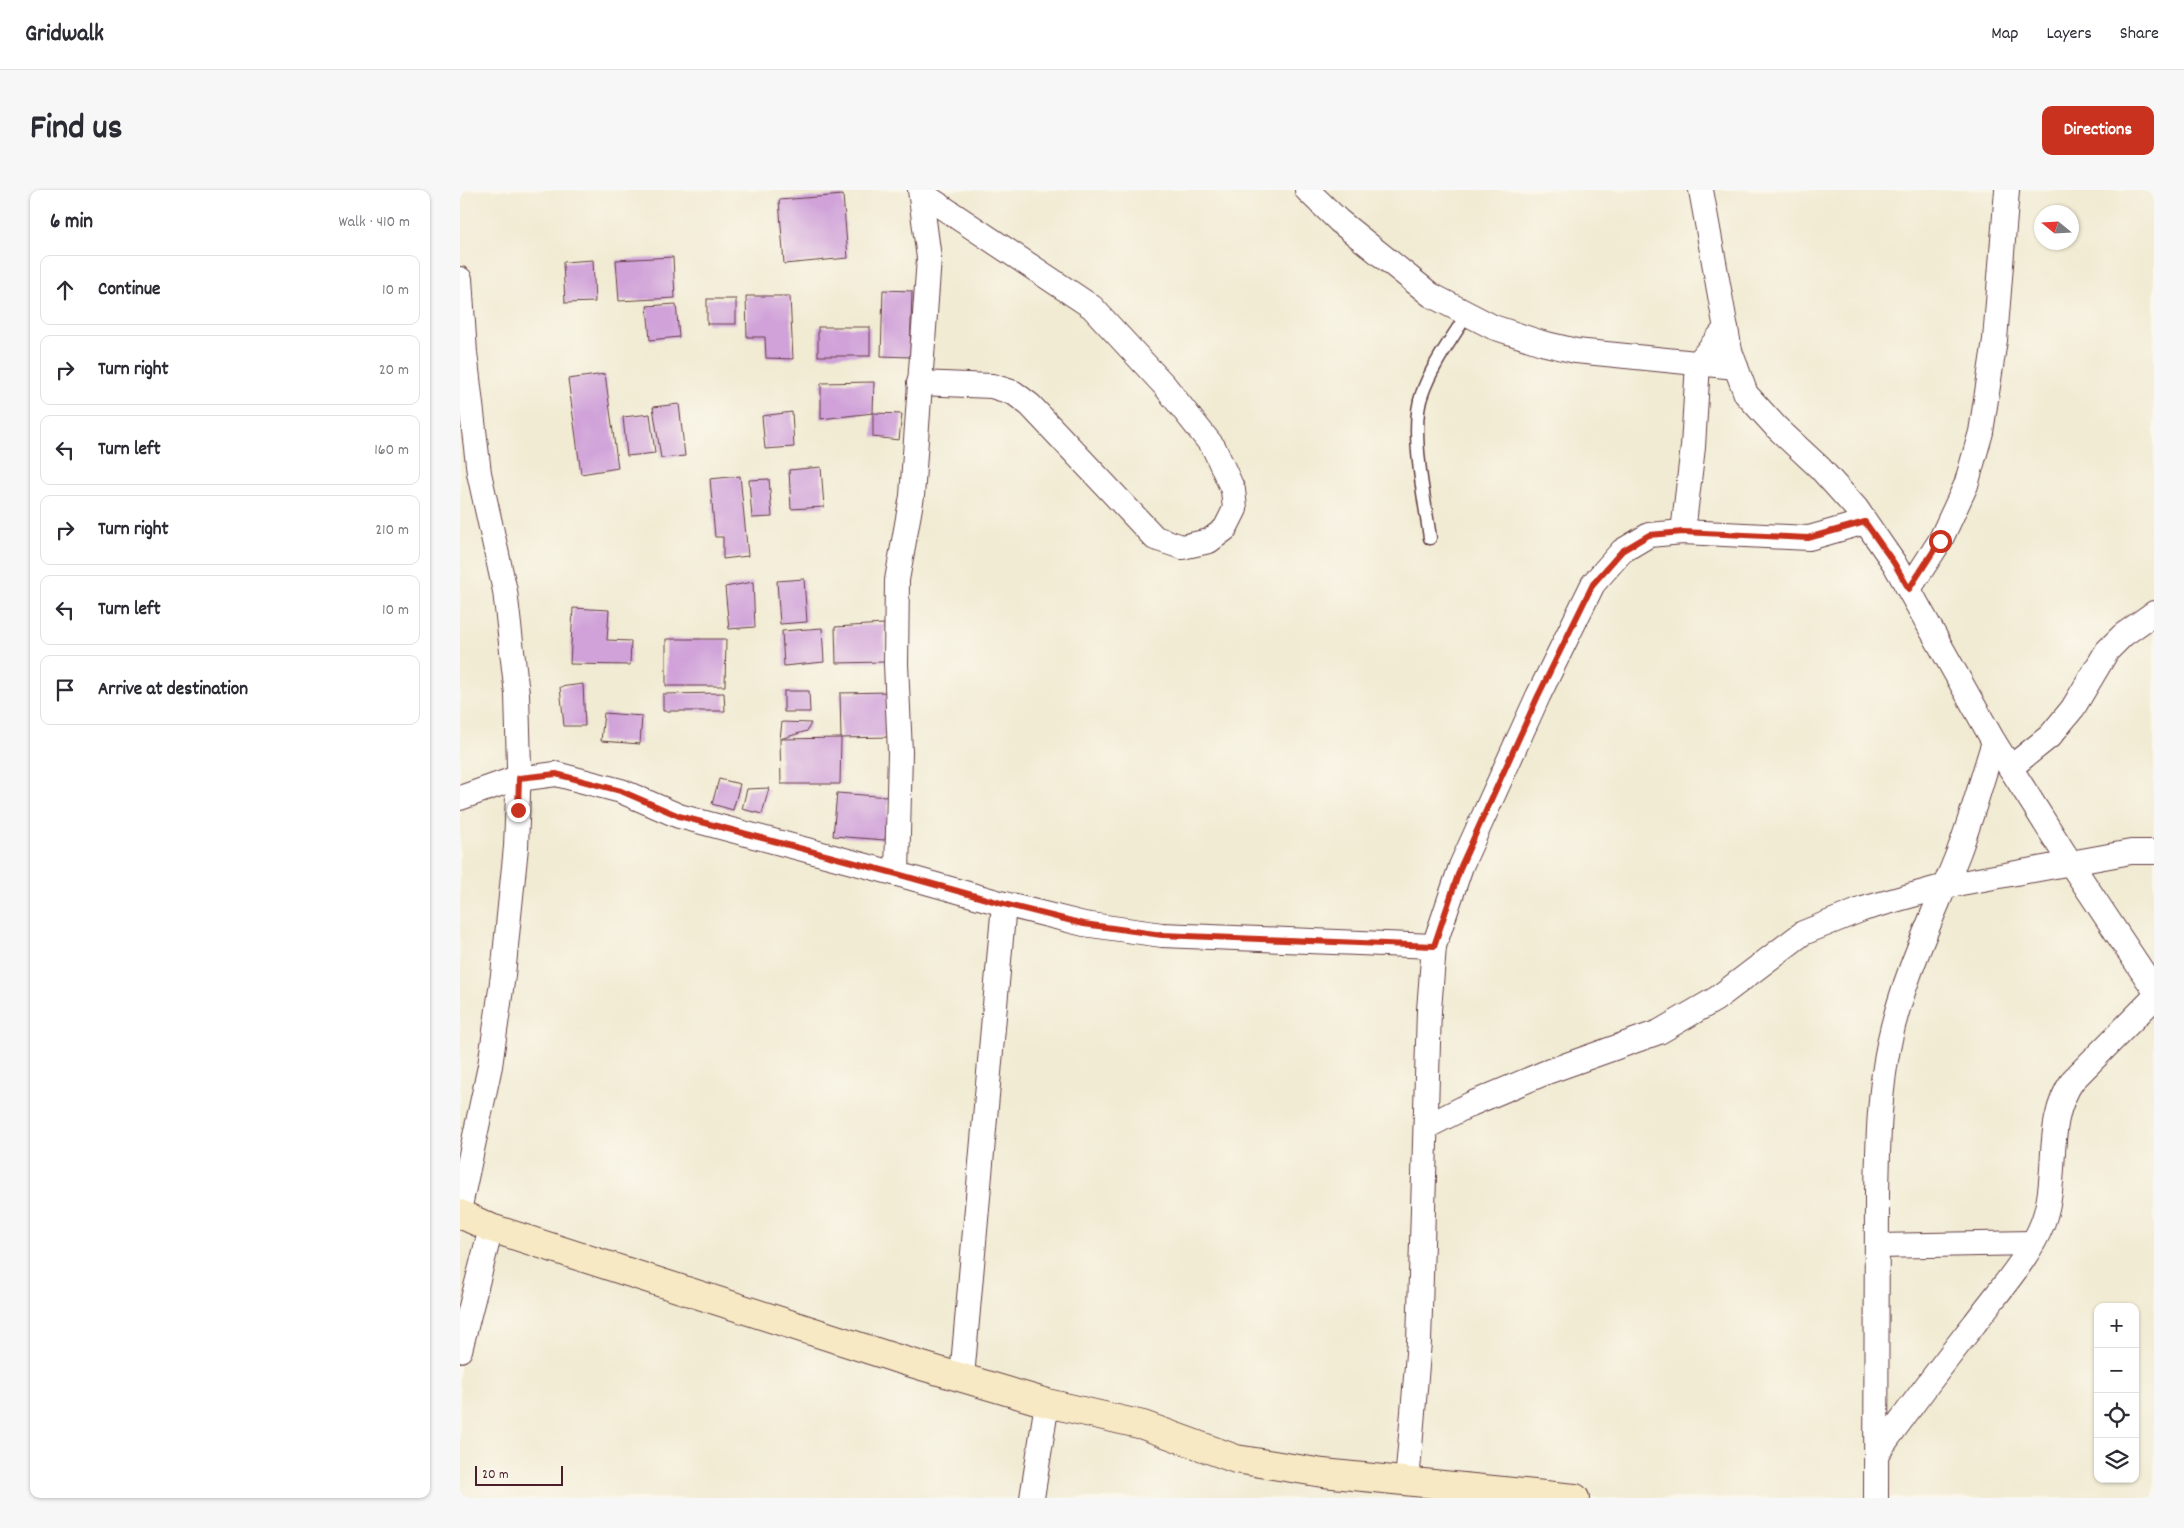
<!DOCTYPE html>
<meta charset="utf-8">
<style>
:root{--surface:#fff;--page:#f7f7f7;--text:#2b2b33;--muted:#7c7c81;--line:#e1e1e2;--accent:#c8321e}
body{margin:0;font-family:Dekko,sans-serif;background:var(--page);color:var(--text)}
.controls{position:absolute;right:15px;bottom:15px;display:grid;overflow:hidden;border-radius:10px;box-shadow:0 1px 4px #0004}
.controls button{width:45px;height:45px;display:grid;place-items:center;padding:0;border:0;border-bottom:1px solid var(--line);background:var(--surface);color:var(--text);font:25px sans-serif}
.compass{position:absolute;left:1574px;top:15px;width:45px;height:45px;border-radius:50%;background:var(--surface);box-shadow:0 1px 4px #0004;rotate:288deg}
.scale{position:absolute;left:15px;bottom:12px;width:88px;box-sizing:border-box;padding-left:5px;border:2px solid #4a1f2b;border-top:0;font-size:14px;line-height:18px;white-space:nowrap;color:#4a1f2b;-webkit-text-stroke:4px #fbf7ec;paint-order:stroke}
.stop{position:absolute;width:15px;height:15px;margin:-11px;border:4px solid #c8321e;border-radius:50%;background:#fff}
.stop.end{background:#c8321e;border-color:#fff;box-shadow:0 1px 5px #0008}
.list{margin:0;padding:0;list-style:none}
h2{display:flex;justify-content:space-between;align-items:center;height:65px;margin:0;padding:0 20px;font-size:21px}
h2 small{font-size:16px;font-weight:400;color:var(--muted)}
.list li{display:grid;grid-template-columns:32px 1fr auto;gap:15px;align-items:center;box-sizing:border-box;height:70px;margin:0 10px 10px;padding:0 10px;border:1px solid var(--line);border-radius:10px}
.list b{display:block;font-size:19px;white-space:nowrap}
.list em{font-size:16px;font-style:normal;color:var(--muted)}
.icon{flex:none;width:28px;height:28px;fill:none;stroke:currentColor;stroke-width:2;stroke-linecap:round;stroke-linejoin:round}
.map{position:relative;flex:none;width:1694px;height:1308px;overflow:hidden;border-radius:10px}
header{display:flex;align-items:center;gap:30px;box-sizing:border-box;height:70px;padding:0 25px;background:var(--surface);border-bottom:1px solid var(--line)}
header strong{font-size:24px}
nav{display:flex;gap:28px;margin-inline-start:auto;font-size:18px}
.intro{display:flex;align-items:center;justify-content:space-between;box-sizing:border-box;height:120px;padding:0 30px}
h1{margin:0;font-size:35px}
.button{padding:12px 22px;border-radius:10px;background:var(--accent);color:#fff;font-size:18px;font-weight:700}
main{display:flex;gap:30px;padding:0 30px}
aside{flex:1;background:var(--surface);border-radius:10px;box-shadow:0 1px 4px #0004}
.map>svg:first-child{display:block}
</style>
<header>
<strong>Gridwalk</strong>
<nav><a>Map</a><a>Layers</a><a>Share</a></nav>
</header>
<div class="intro"><h1>Find us</h1><a class="button">Directions</a></div>
<main>
<aside>
<h2>6 min<small>Walk · 410 m</small></h2>
<ul class="list">
<li><svg class="icon" aria-label="ahead" viewBox="0 0 24 24"><path d="M12 20V5M6 11l6-6 6 6"/></svg><div><b>Continue</b></div><em>10 m</em></li>
<li><svg class="icon" aria-label="right" viewBox="0 0 24 24"><path d="M7 20v-9h11M14 6l5 5-5 5"/></svg><div><b>Turn right</b></div><em>20 m</em></li>
<li><svg class="icon" aria-label="left" viewBox="0 0 24 24"><path d="M17 20v-9H6M10 6l-5 5 5 5"/></svg><div><b>Turn left</b></div><em>160 m</em></li>
<li><svg class="icon" aria-label="right" viewBox="0 0 24 24"><path d="M7 20v-9h11M14 6l5 5-5 5"/></svg><div><b>Turn right</b></div><em>210 m</em></li>
<li><svg class="icon" aria-label="left" viewBox="0 0 24 24"><path d="M17 20v-9H6M10 6l-5 5 5 5"/></svg><div><b>Turn left</b></div><em>10 m</em></li>
<li><svg class="icon" aria-label="arrive" viewBox="0 0 24 24"><path d="M6 21V4h12l-3 4 3 4H6"/></svg><div><b>Arrive at destination</b></div></li>
</ul>
</aside>
<div class="map">
<svg width="1694" height="1308" viewBox="0 0 1694 1308">
<rect width="100%" height="100%" fill="#fbf7ec"/>
<filter id="ink" filterUnits="userSpaceOnUse"><feTurbulence type="fractalNoise" baseFrequency=".02" numOctaves="2"/><feDisplacementMap in="SourceGraphic" scale="10" xChannelSelector="R" yChannelSelector="G"/><feConvolveMatrix kernelMatrix="1 2 1 2 8 2 1 2 1" color-interpolation-filters="sRGB"/></filter>
<filter id="wash" filterUnits="userSpaceOnUse"><feTurbulence type="fractalNoise" baseFrequency=".0096" numOctaves="4" result="noise"/><feDisplacementMap in="SourceGraphic" scale="20" xChannelSelector="R" yChannelSelector="G"/><feGaussianBlur stdDeviation="1.12" result="paint"/><feColorMatrix in="noise" values="0 0 0 0 0 0 0 0 0 0 0 0 0 0 0 0 0 1.4 0 .05"/><feComposite in="paint" operator="in"/></filter>
<g filter="url(#wash)">
<rect width="100%" height="100%" fill="#f1ebd3"/>
<g id="blocks">
<g fill="#d0a2d9">
<polygon points="383,5 388,68 324,74 319,10"/>
<polygon points="213,67 215,108 159,111 156,70"/>
<polygon points="133,70 135,112 105,113 103,72"/>
<polygon points="423,100 452,101 450,167 421,166"/>
<polygon points="286,106 330,106 333,169 306,168 305,147 287,147"/>
<rect x="247" y="109" width="29" height="25"/>
<polygon points="216,114 219,147 190,150 187,116"/>
<rect x="358" y="137" width="52" height="29"/>
<polygon points="145,184 158,278 121,284 108,189"/>
<polygon points="414,192 413,223 361,229 361,193"/>
<polygon points="219,214 225,266 201,268 193,217"/>
<polygon points="332,222 334,257 305,259 302,226"/>
<polygon points="413,223 442,224 439,250 413,247"/>
<polygon points="190,224 195,263 167,266 163,227"/>
<polygon points="361,277 364,317 331,319 329,280"/>
<polygon points="280,286 288,366 263,369 263,347 255,347 250,289"/>
<polygon points="309,289 312,327 292,328 289,290"/>
<polygon points="344,389 347,432 320,434 317,391"/>
<polygon points="293,392 295,437 269,439 265,397"/>
<polygon points="113,418 149,420 147,450 171,451 170,475 110,474"/>
<polygon points="424,434 425,472 376,473 375,437"/>
<polygon points="362,438 364,472 324,476 322,441"/>
<polygon points="206,449 266,449 265,496 206,496"/>
<polygon points="123,494 125,536 104,536 100,497"/>
<polygon points="324,501 349,501 350,522 324,522"/>
<polygon points="430,502 431,547 381,548 380,503"/>
<polygon points="264,503 265,521 203,521 203,504"/>
<polygon points="144,523 182,526 180,554 141,551"/>
<polygon points="322,532 351,533 347,541 320,549"/>
<polygon points="381,548 380,594 321,594 320,549"/>
<polygon points="259,589 280,594 273,620 252,614"/>
<polygon points="309,598 302,624 282,619 287,599"/>
<polygon points="377,603 429,607 425,650 373,646"/>
</g>
</g>
</g>
<g filter="url(#ink)">
<use href="#blocks" fill-opacity="0" stroke="#633e44" stroke-width="1"/>
<g fill="none" stroke-linecap="round" stroke-linejoin="round">
<defs>
<path id="lane" d="M970,348C965,311 949,238 962,204C972,175 992,149 1007,124"/>
<g id="street">
<polyline points="847,0 879,31 971,105 1033,137 1082,153 1116,161 1276,177"/>
<polyline points="1241,0 1270,161 1286,204 1316,237 1360,278 1396,318 1434,373 1534,552 1611,674 1694,799"/>
<polyline points="0,89 5,163 19,283 45,401 57,504 59,577 56,657 43,785 30,876 0,1016"/>
<polyline points="459,193 532,196 554,203 570,215 695,348 722,357 749,351 765,339 775,319 773,300 754,258 705,196 632,117 461,3"/>
<polyline points="1223,342 1233,257 1238,173 1266,138"/>
<polyline points="1449,399 1480,351 1506,295 1521,242 1535,150 1547,0"/>
<polyline points="1550,578 1590,546 1613,518 1647,461 1663,445 1694,423"/>
<polyline points="0,608 51,590 96,584 161,601 219,626 437,684 544,714 624,734 702,745 974,756"/>
<polyline points="437,684 440,562 436,474 437,390 452,306 469,68 460,0"/>
<polyline points="966,937 1011,914 1087,882 1199,842 1256,809 1343,743 1403,719 1485,696 1671,662 1694,662"/>
<polyline points="1418,1056 1571,1053"/>
<polyline points="0,1160 31,1038"/>
<polyline points="502,1187 544,714"/>
<path d="M1417,1263C1449,1219 1481,1176 1515,1133C1537,1103 1570,1067 1583,1032C1600,985 1583,933 1613,890L1694,808"/>
<polyline points="947,1292 959,1152 969,820 974,756 1001,676 1078,506 1133,394 1162,361 1189,345 1223,342 1349,348 1405,332"/>
<polyline points="572,1308 587,1213"/>
<path d="M1416,1308L1417,1004C1418,952 1419,899 1430,849C1444,785 1474,724 1498,664C1512,627 1522,589 1534,552"/>
</g>
<polyline id="secondary" points="0,1024 31,1038 435,1168 587,1213 683,1235 776,1269 863,1283 1115,1308"/>
</defs>
<use href="#lane" stroke="#633e44" stroke-width="15"/>
<use href="#street" stroke="#633e44" stroke-width="26"/>
<use href="#secondary" stroke="#633e44" stroke-width="30"/>
<use href="#lane" stroke="#fff" stroke-width="12"/>
<use href="#street" stroke="#fff" stroke-width="24"/>
<use href="#secondary" stroke="#f7e9c3" stroke-width="28"/>
</g>
</g>
<g fill="none" stroke-linecap="round" stroke-linejoin="round" filter="url(#ink)">
<polyline stroke="#c8321e" stroke-width="6" points="58,620 59,588 96,584 161,601 219,626 437,684 544,714 624,734 702,745 974,756 1001,676 1078,506 1133,394 1162,361 1189,345 1223,342 1348,348 1405,332 1434,373 1449,399 1480,351"/>
</g>
</svg>
<div class="controls">
<button>+</button>
<button>−</button>
<button><svg class="icon" aria-label="locate" viewBox="0 0 24 24"><circle cx="12" cy="12" r="6"/><path d="M12 2v4M12 18v4M2 12h4M18 12h4"/></svg></button>
<button><svg class="icon" aria-label="layers" viewBox="0 0 24 24"><path d="M12 4l9 5-9 5-9-5zM3 14l9 5 9-5"/></svg></button>
</div>
<svg class="compass" viewBox="-18 -18 36 36"><path d="M0-13l5 13h-10z" fill="#e53935"/><path d="M0 13l5-13h-10z" fill="#7c7c81"/></svg>
<div class="scale">20 m</div>
<div class="stop" style="left:1480px;top:351px"></div>
<div class="stop end" style="left:58px;top:620px"></div>
</div>
</main>
